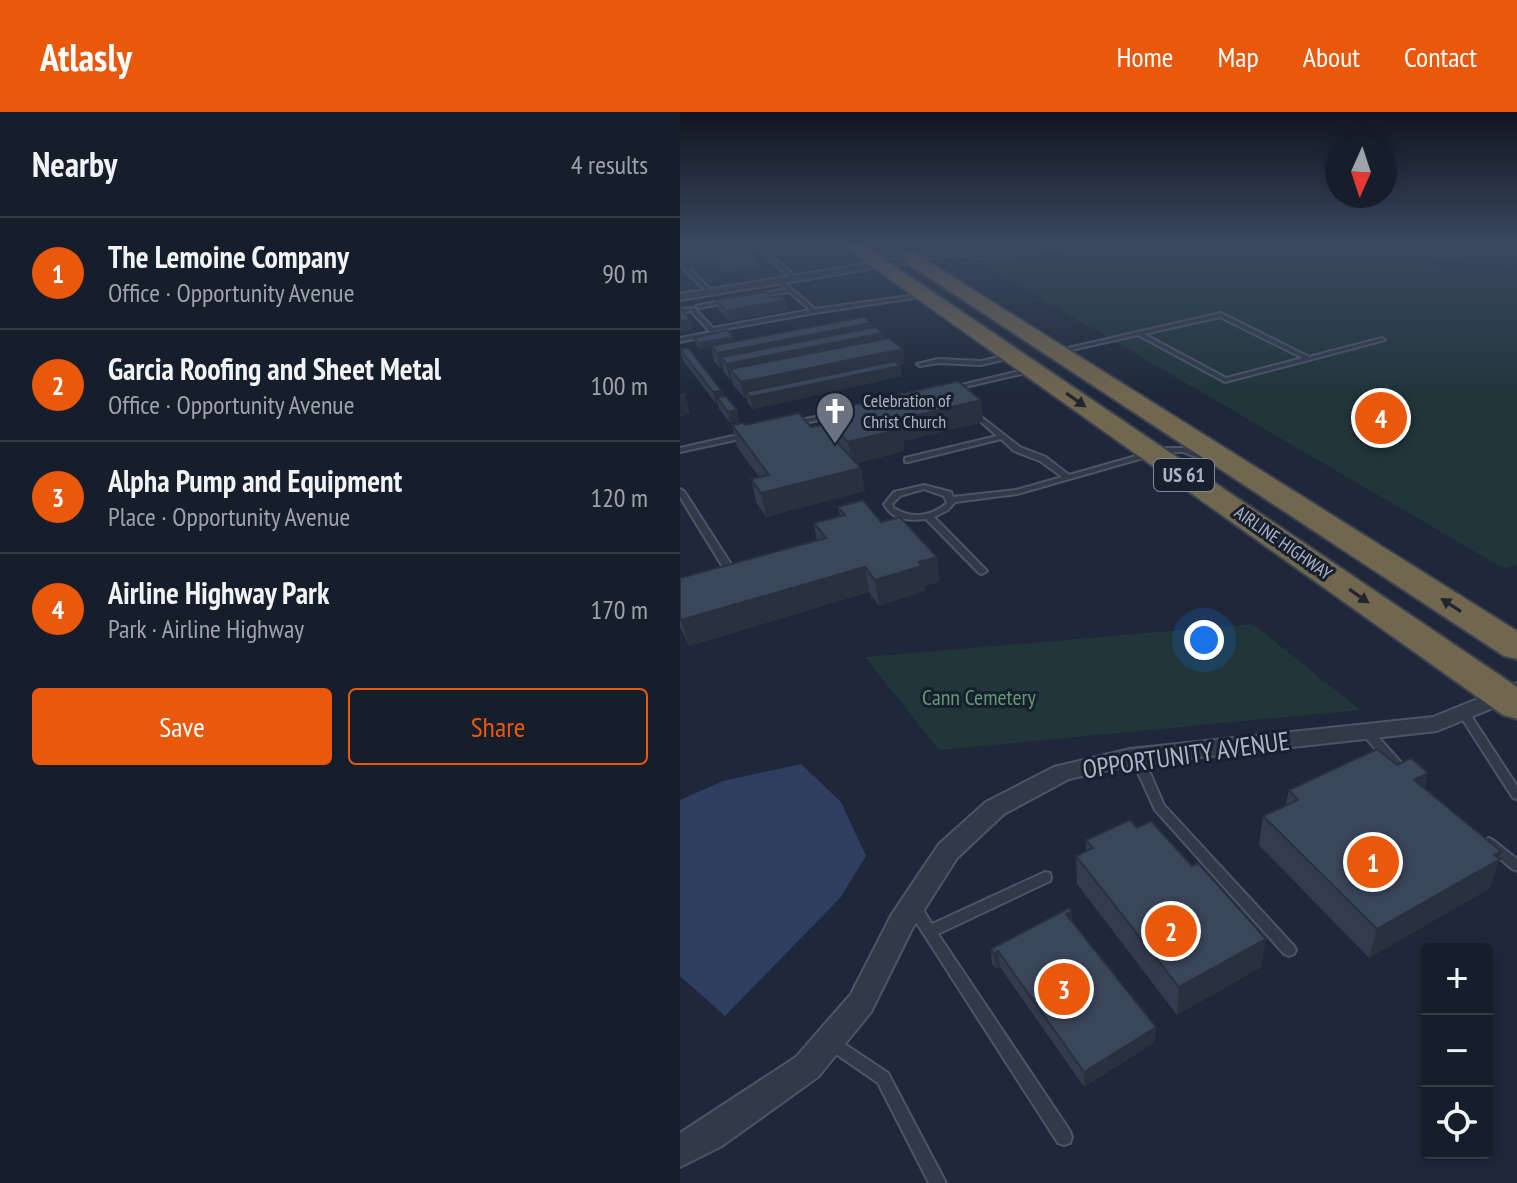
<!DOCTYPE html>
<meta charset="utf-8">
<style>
:root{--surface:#161e2c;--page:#1f2734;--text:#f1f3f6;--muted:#9ea2a9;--line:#353c48;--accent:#ea580c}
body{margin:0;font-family:"PT Sans Narrow",sans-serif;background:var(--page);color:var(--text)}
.controls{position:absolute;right:24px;bottom:24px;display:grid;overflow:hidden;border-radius:8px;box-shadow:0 4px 12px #0003}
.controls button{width:72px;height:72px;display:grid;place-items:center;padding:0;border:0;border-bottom:2px solid var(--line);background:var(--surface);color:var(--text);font:40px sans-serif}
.compass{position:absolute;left:645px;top:24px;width:72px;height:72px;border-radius:50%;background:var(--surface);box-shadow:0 4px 12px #0003;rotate:183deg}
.you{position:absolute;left:524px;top:528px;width:28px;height:28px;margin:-20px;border:6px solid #fff;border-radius:50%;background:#1a73e8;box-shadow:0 0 0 12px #1a73e833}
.badge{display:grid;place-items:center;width:52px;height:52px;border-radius:50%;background:var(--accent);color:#fff;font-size:26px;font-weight:700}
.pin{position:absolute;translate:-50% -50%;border:4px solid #fff;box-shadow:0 2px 8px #0006}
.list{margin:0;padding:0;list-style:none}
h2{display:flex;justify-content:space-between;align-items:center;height:104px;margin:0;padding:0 32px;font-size:34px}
h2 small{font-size:26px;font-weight:400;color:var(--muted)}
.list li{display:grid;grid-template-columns:52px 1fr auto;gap:24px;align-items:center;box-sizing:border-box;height:112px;padding:0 32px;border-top:2px solid var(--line)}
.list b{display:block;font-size:30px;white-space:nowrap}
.list p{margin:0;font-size:26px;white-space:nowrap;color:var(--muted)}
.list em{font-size:26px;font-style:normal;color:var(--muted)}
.actions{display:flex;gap:16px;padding:24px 32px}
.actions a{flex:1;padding:18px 0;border:2px solid var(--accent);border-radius:8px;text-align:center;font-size:28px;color:var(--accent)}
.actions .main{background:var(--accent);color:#fff}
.icon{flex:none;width:44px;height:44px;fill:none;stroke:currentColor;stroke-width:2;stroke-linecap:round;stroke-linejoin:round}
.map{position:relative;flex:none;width:837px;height:1071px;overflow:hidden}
header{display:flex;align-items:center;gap:48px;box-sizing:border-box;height:112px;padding:0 40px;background:var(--accent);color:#fff}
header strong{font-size:38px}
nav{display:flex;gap:44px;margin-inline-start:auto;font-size:28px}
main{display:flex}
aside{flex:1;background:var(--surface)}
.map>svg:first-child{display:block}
</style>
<header>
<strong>Atlasly</strong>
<nav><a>Home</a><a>Map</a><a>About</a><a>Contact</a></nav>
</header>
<main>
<aside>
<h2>Nearby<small>4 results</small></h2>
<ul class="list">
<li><span class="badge">1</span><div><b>The Lemoine Company</b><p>Office · Opportunity Avenue</p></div><em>90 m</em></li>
<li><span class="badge">2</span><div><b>Garcia Roofing and Sheet Metal</b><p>Office · Opportunity Avenue</p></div><em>100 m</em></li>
<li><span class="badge">3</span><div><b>Alpha Pump and Equipment</b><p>Place · Opportunity Avenue</p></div><em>120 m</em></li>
<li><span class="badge">4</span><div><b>Airline Highway Park</b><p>Park · Airline Highway</p></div><em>170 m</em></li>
</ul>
<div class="actions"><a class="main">Save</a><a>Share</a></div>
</aside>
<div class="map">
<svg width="837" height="1071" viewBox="0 0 837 1071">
<rect width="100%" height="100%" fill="#1e283a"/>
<g fill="#20363b">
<polygon points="269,133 529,133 530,136 837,160 837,453 823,456"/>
<polygon points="568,133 837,133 837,159 762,146"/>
<polygon points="573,512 680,598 259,638 185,545"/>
</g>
<polygon fill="#2e3f61" points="121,652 161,690 186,744 160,786 45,904 0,864 0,688 43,669"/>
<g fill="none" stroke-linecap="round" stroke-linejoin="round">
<defs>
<g id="lane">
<polygon points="35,133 46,133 0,140 0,138"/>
<polygon points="72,133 77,133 117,165 117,167 113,167"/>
<polygon points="259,133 264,133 276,141 311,145 385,133 395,133 311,147 275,143 235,148 233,147 270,141"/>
<polygon points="5,156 9,156 32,179 32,181 28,181 5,158"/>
<polygon points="100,167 135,197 244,182 247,184 134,201 35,219 36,222 0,230 0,226 30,220 11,199 0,201 0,197 14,196 33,216 130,198 109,180 76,185 76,183 106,177 97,169"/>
<polygon points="50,187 52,188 52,190 19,196 16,194"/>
<path d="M541,201L629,245L702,226L705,228L545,270L458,223L378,241L375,239ZM540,205L623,246L546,266L464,222Z"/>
<polygon points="333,242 335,243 335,245 301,253 258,251 240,254 237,252 258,247 301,249"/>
<polygon points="352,256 354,257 354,259 272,278 269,276"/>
<path d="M295,300L340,335L366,345L389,363L484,336H504L530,347L526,349L503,340H484L337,382L275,390L268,398L254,405L305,457L307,459L302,462L299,461L246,407C231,409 211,408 204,392L214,380L244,373L271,380L273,385L336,378L382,365L360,349L334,339L321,327L228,350H225V346L317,324L293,303L292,302ZM244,377L264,384L267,391C251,405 231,407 214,396L212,392L220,384Z"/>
<polygon points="155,301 159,303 157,304 116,313 112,311 116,309"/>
<polygon points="66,321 69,321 69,325 0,340 0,336"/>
<polygon points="0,377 4,379 56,460 54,462 48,462 46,460 0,385"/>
<polygon points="784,598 788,599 837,674 837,687 833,686 779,602"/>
<polygon points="687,616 691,617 727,657 729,660 727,663 719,663 683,623 681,620 683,617"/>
<polygon points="457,641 461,642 463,645 484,693 614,834 616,838 614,842 609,844 604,842 475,698 451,645 453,642"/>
<polygon points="809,726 813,728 837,747 837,759 832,757 805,734 803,731 805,728"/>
<path d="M365,760L370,761L371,765L370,769L258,822L390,1019L392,1025L390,1031L384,1033L378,1031L227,796L229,792C241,788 246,804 252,812Z"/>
<polygon points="151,923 208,961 266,1071 249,1071 198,971 146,935 143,930 146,925"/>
</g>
<g id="street">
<polygon points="235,144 239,145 239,149 0,188 0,182"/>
<polygon points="837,571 837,586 757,619 450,653 389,667 324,702 277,746 232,817 191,900 138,965 42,1034 0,1055 0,1021 116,945 171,882 212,802 259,732 306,690 374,655 450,637 753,605"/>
</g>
<g id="highway">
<polygon points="162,133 183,133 837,575 837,607 823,603"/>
<polygon points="231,139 837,519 837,547 824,544 224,149 222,145 224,141"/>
</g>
</defs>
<use href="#lane" stroke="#4c5565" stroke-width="4"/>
<use href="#street" stroke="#4c5565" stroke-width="4"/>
<use href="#highway" stroke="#3a4251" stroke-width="4"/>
<use href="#lane" fill="#323a4a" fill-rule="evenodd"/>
<use href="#street" fill="#323a4a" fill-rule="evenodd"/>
<use href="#highway" fill="#71664e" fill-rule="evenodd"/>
</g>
<g fill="#323c4d">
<polygon points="0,141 79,149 80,158 46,163 35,152 4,157 0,156"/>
<polygon points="36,188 108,198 49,209 38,198"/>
<polygon points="191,211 192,216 203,221 204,227 223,237 224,252 220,253 222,264 73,297 68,291 67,286 64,286 53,273 52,268 50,268 44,261 43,256 40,256 34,249 31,235 20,237 16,232 14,226 53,225 54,229"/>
<polygon points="0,237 42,279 43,284 57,298 59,309 50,311 39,297 38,291 36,292 3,248"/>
<polygon points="301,288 303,310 223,329 224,339 177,351 185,379 86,405 76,390 71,367 79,365 57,335 52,313 131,315 143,313 141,300"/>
<polygon points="158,395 201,410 257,445 259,470 244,474 245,479 199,494 189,480 9,534 0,515 0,466 137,429 134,411 160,404"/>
<polygon points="744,676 818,746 810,776 689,846 579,733 583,704 606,693 609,678"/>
<polygon points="457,716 512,754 586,827 581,855 497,903 397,772 396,744 406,739 406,728"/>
<polygon points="392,799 392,810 475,930 404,975 320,855 316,857 312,852 311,837"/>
</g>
<g fill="#29313f">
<polygon points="34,148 35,152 4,157 3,152"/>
<polygon points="75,149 79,149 80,158 46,163 45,158"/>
<polygon points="106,188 108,198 49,209 46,199"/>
<polygon points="11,208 13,218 0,219 0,209"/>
<polygon points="191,211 193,224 203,221 205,237 50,257 52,268 50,268 46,252 41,245 43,256 40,256 37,241"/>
<polygon points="53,225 54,230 20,237 19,231"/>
<polygon points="223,237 224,252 70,285 66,280 67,286 64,286 61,270"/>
<polygon points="220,254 222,264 73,297 70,285"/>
<polygon points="42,279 44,290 37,285 38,291 36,292 33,280"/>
<polygon points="5,281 10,302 0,305 0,282"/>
<polygon points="301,288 303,310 223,329 224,339 172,352 168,330 213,309"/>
<polygon points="57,298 59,309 50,311 48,300"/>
<polygon points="157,318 160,340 148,320"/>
<polygon points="181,356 185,379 86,405 81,381"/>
<polygon points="257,445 259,470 244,474 245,479 199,494 195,468 239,450"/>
<polygon points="185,455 189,480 9,534 1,508"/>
<polygon points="748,661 741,689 734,668"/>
<polygon points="821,739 817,749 820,747 810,776 689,846 697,817"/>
<polygon points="392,799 392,814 386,802"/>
<polygon points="586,827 581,855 497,903 499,875"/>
<polygon points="318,839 320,855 316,857 314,842"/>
<polygon points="476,915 475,930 404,975 404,960"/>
</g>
<g fill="#3a465a" stroke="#29313f" stroke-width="2">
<polygon points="51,133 56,133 79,149 75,149 79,153 45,158 34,148 0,152 0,141"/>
<polygon points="86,180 92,185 101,184 106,188 46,199 36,188"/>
<polygon points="0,196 11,208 0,209"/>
<polygon points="184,205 191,211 37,241 31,234"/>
<polygon points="196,215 203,221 46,252 41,245"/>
<polygon points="47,218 53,225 19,231 14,226"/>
<polygon points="209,226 223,237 61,270 50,257"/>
<polygon points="8,236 42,279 33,280 0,237"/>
<polygon points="215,249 220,254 70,285 66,280"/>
<polygon points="278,269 301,288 213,309 221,317 168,330 157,318 148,320 181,356 81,381 71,367 89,363 52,313 63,311 65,313 119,301 131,315 151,311 141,300"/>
<polygon points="46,284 57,298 48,300 37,285"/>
<polygon points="183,388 201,410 220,405 257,445 239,450 242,454 195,468 185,455 1,508 0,506 0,466 146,426 134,411 165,403 158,395"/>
<polygon points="697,637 717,653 731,646 748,661 734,668 821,739 814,743 820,747 697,817 583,704 618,688 609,678"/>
<polygon points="450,708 457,716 471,709 512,754 518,751 586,827 499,875 396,744 413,736 406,728"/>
<polygon points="389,796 392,799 386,802 476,915 404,960 318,839 314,842 311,837"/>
</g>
<defs><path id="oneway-solid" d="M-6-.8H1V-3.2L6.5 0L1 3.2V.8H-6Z" transform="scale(2)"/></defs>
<g fill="#212631">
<use href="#oneway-solid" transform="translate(396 288) rotate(35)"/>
<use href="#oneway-solid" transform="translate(679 484) rotate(35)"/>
<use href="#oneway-solid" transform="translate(771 493) rotate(-147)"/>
</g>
<linearGradient id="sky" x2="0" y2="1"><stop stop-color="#101620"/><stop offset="0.47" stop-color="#3b4860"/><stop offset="1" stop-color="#3b4860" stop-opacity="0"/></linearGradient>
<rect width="837" height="283" fill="url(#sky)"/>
<defs>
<symbol id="church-pin" viewBox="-11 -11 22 30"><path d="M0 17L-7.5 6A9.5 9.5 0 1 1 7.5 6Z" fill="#6b7280" stroke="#181f2e"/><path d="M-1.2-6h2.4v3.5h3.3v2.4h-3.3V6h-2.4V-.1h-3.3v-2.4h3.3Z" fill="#fff"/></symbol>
</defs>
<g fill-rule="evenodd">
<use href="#church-pin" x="133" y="277" width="44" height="60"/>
</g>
<g text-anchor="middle" stroke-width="6" stroke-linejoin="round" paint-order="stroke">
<g font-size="18" fill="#acb5c7" stroke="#181f2e" text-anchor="start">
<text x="183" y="295">Celebration of<tspan x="183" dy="21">Christ Church</tspan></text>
</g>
<g font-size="18" fill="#acb5c7" stroke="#181f2e">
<text transform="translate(603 431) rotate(35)" y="6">AIRLINE HIGHWAY</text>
</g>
<rect fill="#181f2e" stroke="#808899" stroke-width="2" x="474" y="347" width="60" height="32" rx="6"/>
<g font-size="20" font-weight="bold" fill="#acb5c7">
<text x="504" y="370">US 61</text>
</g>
<g font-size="22" fill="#629972" stroke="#181f2e">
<text x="299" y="593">Cann Cemetery</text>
</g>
<g font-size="26" fill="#acb5c7" stroke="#181f2e">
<text transform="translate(506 643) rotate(-8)" y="9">OPPORTUNITY AVENUE</text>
</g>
</g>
</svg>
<div class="controls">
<button>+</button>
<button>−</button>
<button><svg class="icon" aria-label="locate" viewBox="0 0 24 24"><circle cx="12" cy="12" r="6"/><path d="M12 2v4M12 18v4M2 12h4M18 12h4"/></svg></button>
</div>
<svg class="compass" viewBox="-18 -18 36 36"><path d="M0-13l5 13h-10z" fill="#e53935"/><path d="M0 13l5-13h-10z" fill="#9ea2a9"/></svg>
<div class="you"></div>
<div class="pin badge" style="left:693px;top:750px">1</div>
<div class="pin badge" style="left:491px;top:819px">2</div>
<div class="pin badge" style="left:384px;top:877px">3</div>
<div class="pin badge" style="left:701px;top:306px">4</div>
</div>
</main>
